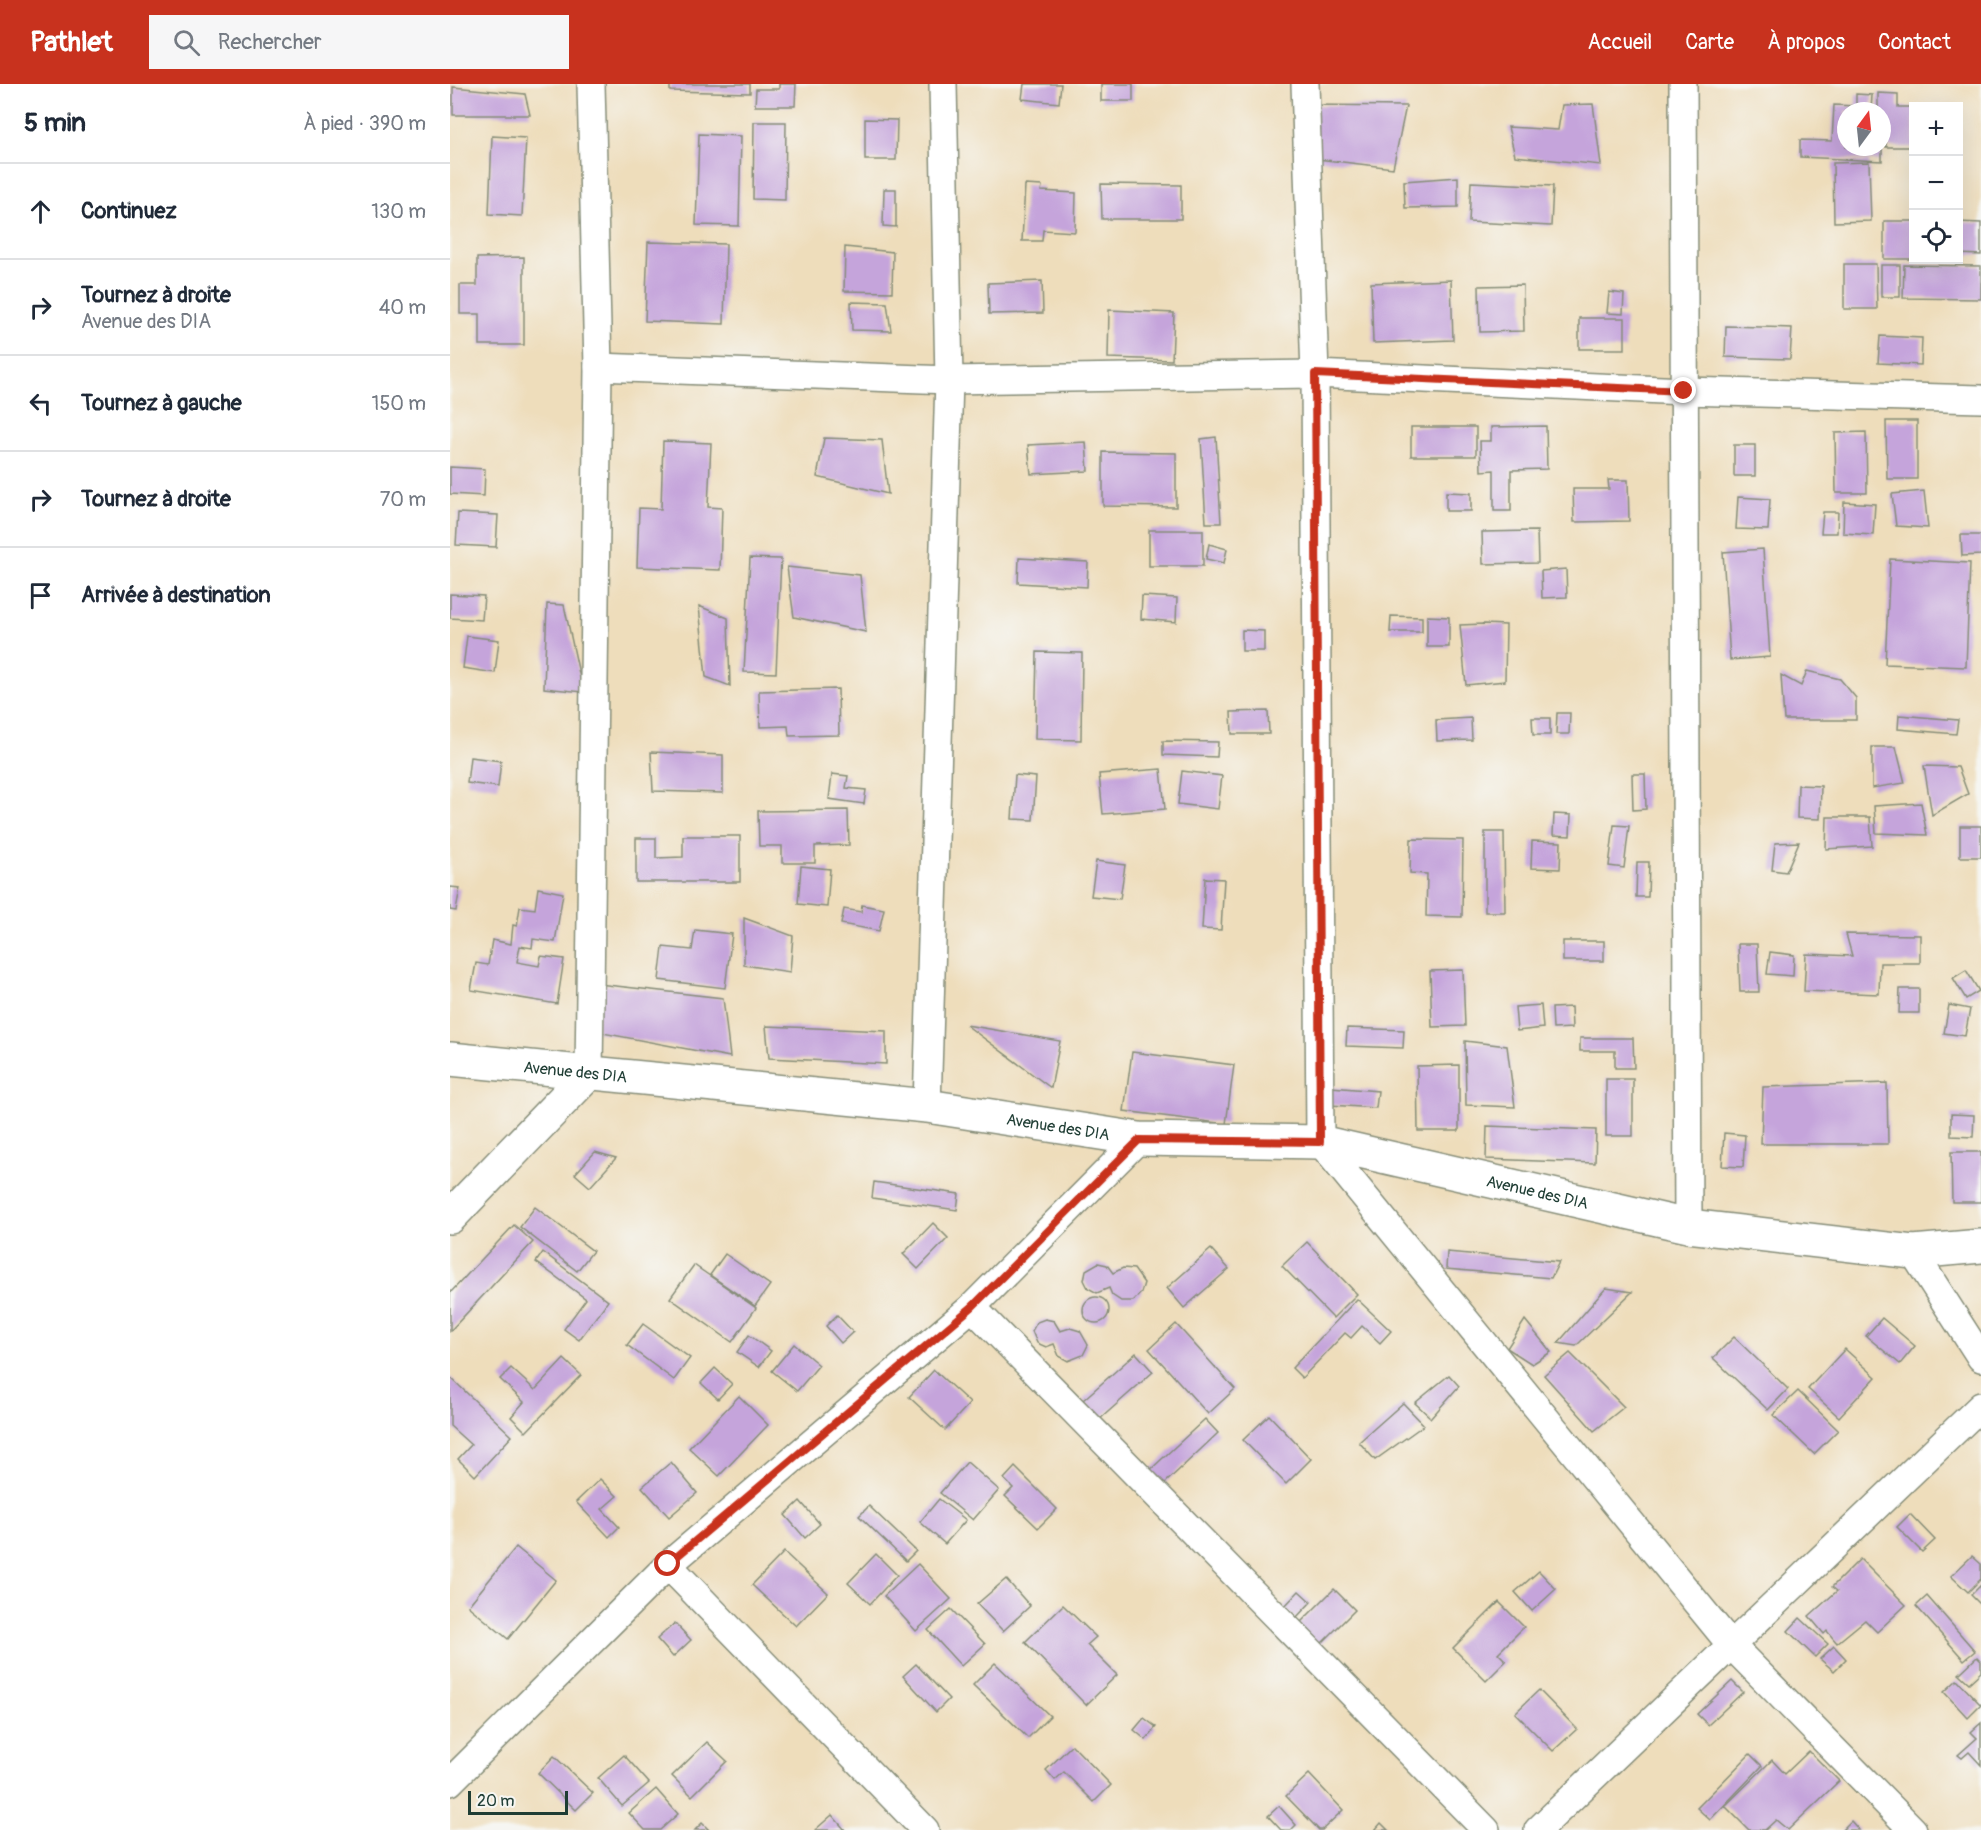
<!DOCTYPE html>
<html lang="fr">
<meta charset="utf-8">
<style>
:root{--surface:#fff;--page:#f6f6f7;--text:#1f2937;--muted:#747a83;--line:#e0e1e3;--accent:#c8321e}
body{margin:0;font-family:Pangolin,sans-serif;background:var(--page);color:var(--text)}
.controls{position:absolute;right:18px;top:18px;display:grid;overflow:hidden;border-radius:0px;box-shadow:0 6px 24px #0002}
.controls button{width:54px;height:54px;display:grid;place-items:center;padding:0;border:0;border-bottom:2px solid var(--line);background:var(--surface);color:var(--text);font:30px sans-serif}
.compass{position:absolute;left:1387px;top:18px;width:54px;height:54px;border-radius:50%;background:var(--surface);box-shadow:0 6px 24px #0002;rotate:15deg}
.scale{position:absolute;left:18px;bottom:15px;width:100px;box-sizing:border-box;padding-left:6px;border:3px solid #1f3d34;border-top:0;font-size:16px;line-height:21px;white-space:nowrap;color:#1f3d34;-webkit-text-stroke:4px #f6f6f2;paint-order:stroke}
.stop{position:absolute;width:18px;height:18px;margin:-14px;border:4px solid #c8321e;border-radius:50%;background:#fff}
.stop.end{background:#c8321e;border-color:#fff;box-shadow:0 2px 6px #0008}
.list{margin:0;padding:0;list-style:none}
h2{display:flex;justify-content:space-between;align-items:center;height:78px;margin:0;padding:0 24px;font-size:26px}
h2 small{font-size:20px;font-weight:400;color:var(--muted)}
.list li{display:grid;grid-template-columns:39px 1fr auto;gap:18px;align-items:center;box-sizing:border-box;height:96px;padding:0 24px;border-top:2px solid var(--line)}
.list b{display:block;font-size:22px;white-space:nowrap}
.list p{margin:0;font-size:20px;white-space:nowrap;color:var(--muted)}
.list em{font-size:20px;font-style:normal;color:var(--muted)}
.icon{flex:none;width:33px;height:33px;fill:none;stroke:currentColor;stroke-width:2;stroke-linecap:round;stroke-linejoin:round}
.map{position:relative;flex:none;width:1531px;height:1746px;overflow:hidden}
header{display:flex;align-items:center;gap:36px;box-sizing:border-box;height:84px;padding:0 30px;background:var(--accent);color:#fff}
header strong{font-size:28px}
nav{display:flex;gap:33px;margin-inline-start:auto;font-size:21px}
.search{width:420px;height:54px;background:var(--page);display:flex;align-items:center;gap:15px;box-sizing:border-box;padding:0 21px;border-radius:0px;color:var(--muted);font-size:22px}
main{display:flex}
aside{flex:1;background:var(--surface)}
.map>svg:first-child{display:block}
</style>
<header>
<strong>Pathlet</strong>
<div class="search"><svg class="icon" aria-label="search" viewBox="0 0 24 24"><circle cx="10" cy="10" r="6"/><path d="M15 15l6 6"/></svg>Rechercher</div>
<nav><a>Accueil</a><a>Carte</a><a>À propos</a><a>Contact</a></nav>
</header>
<main>
<aside>
<h2>5 min<small>À pied · 390 m</small></h2>
<ul class="list">
<li><svg class="icon" aria-label="ahead" viewBox="0 0 24 24"><path d="M12 20V5M6 11l6-6 6 6"/></svg><div><b>Continuez</b></div><em>130 m</em></li>
<li><svg class="icon" aria-label="right" viewBox="0 0 24 24"><path d="M7 20v-9h11M14 6l5 5-5 5"/></svg><div><b>Tournez à droite</b><p>Avenue des DIA</p></div><em>40 m</em></li>
<li><svg class="icon" aria-label="left" viewBox="0 0 24 24"><path d="M17 20v-9H6M10 6l-5 5 5 5"/></svg><div><b>Tournez à gauche</b></div><em>150 m</em></li>
<li><svg class="icon" aria-label="right" viewBox="0 0 24 24"><path d="M7 20v-9h11M14 6l5 5-5 5"/></svg><div><b>Tournez à droite</b></div><em>70 m</em></li>
<li><svg class="icon" aria-label="arrive" viewBox="0 0 24 24"><path d="M6 21V4h12l-3 4 3 4H6"/></svg><div><b>Arrivée à destination</b></div></li>
</ul>
</aside>
<div class="map">
<svg width="1531" height="1746" viewBox="0 0 1531 1746">
<rect width="100%" height="100%" fill="#f6f6f2"/>
<filter id="ink" filterUnits="userSpaceOnUse"><feTurbulence type="fractalNoise" baseFrequency=".0167" numOctaves="2"/><feDisplacementMap in="SourceGraphic" scale="12" xChannelSelector="R" yChannelSelector="G"/><feConvolveMatrix kernelMatrix="1 2 1 2 8 2 1 2 1" color-interpolation-filters="sRGB"/></filter>
<filter id="wash" filterUnits="userSpaceOnUse"><feTurbulence type="fractalNoise" baseFrequency=".008" numOctaves="4" result="noise"/><feDisplacementMap in="SourceGraphic" scale="24" xChannelSelector="R" yChannelSelector="G"/><feGaussianBlur stdDeviation="1.35" result="paint"/><feColorMatrix in="noise" values="0 0 0 0 0 0 0 0 0 0 0 0 0 0 0 0 0 1.4 0 .05"/><feComposite in="paint" operator="in"/></filter>
<g filter="url(#wash)">
<rect width="100%" height="100%" fill="#edb"/>
<g id="blocks">
<g fill="#c5a4db">
<polygon points="220,0 300,0 300,9 220,7"/>
<polygon points="329,0 346,0 345,22 305,22 306,5 329,5"/>
<polygon points="574,0 611,0 609,19 572,15"/>
<rect x="651" y="0" width="32" height="17"/>
<polygon points="3,3 75,10 80,31 3,31"/>
<polygon points="1428,9 1448,10 1448,23 1464,23 1464,63 1436,63 1436,54 1432,54 1432,27 1428,27"/>
<polygon points="1406,10 1422,11 1421,27 1396,27 1396,63 1432,63 1432,77 1350,73 1350,56 1382,57 1384,21 1406,22"/>
<polygon points="1143,20 1151,81 1065,72 1058,43 1108,46 1112,21"/>
<polygon points="860,21 956,22 943,84 859,74"/>
<polygon points="415,35 447,36 446,76 415,76"/>
<polygon points="304,38 336,38 335,116 303,115"/>
<polygon points="249,50 291,52 289,142 246,141"/>
<polygon points="42,52 76,54 72,132 39,130"/>
<polygon points="1419,78 1421,137 1384,138 1383,79"/>
<polygon points="1008,93 1008,123 955,124 954,97"/>
<polygon points="1021,98 1103,102 1101,142 1019,138"/>
<polygon points="651,100 731,101 731,135 652,135"/>
<polygon points="575,101 592,102 591,107 626,109 625,148 593,146 592,157 572,157"/>
<polygon points="434,105 446,105 446,143 433,142"/>
<rect x="1434" y="137" width="30" height="38"/>
<polygon points="1508,138 1531,139 1531,171 1508,170"/>
<polygon points="198,158 276,160 274,240 195,237"/>
<polygon points="395,163 443,168 442,208 394,207"/>
<polygon points="74,173 74,261 30,261 30,230 10,230 10,201 27,201 27,174"/>
<polygon points="1394,180 1426,180 1427,225 1394,225"/>
<rect x="1431" y="181" width="19" height="32"/>
<polygon points="1454,181 1531,182 1531,215 1453,214"/>
<polygon points="1001,196 1003,256 923,259 921,199"/>
<polygon points="592,197 593,229 539,230 538,199"/>
<polygon points="1073,201 1074,247 1030,248 1029,202"/>
<polygon points="1159,208 1174,210 1173,230 1157,229"/>
<polygon points="401,218 437,219 441,247 402,246"/>
<polygon points="659,226 724,229 722,276 658,274"/>
<rect x="1129" y="234" width="46" height="31"/>
<polygon points="1276,242 1342,244 1340,275 1275,273"/>
<polygon points="1430,252 1472,254 1471,281 1428,279"/>
<polygon points="1436,337 1467,337 1467,395 1437,395"/>
<polygon points="1096,342 1097,385 1061,386 1061,427 1044,427 1044,386 1031,387 1030,357 1041,357 1041,343"/>
<rect x="961" y="343" width="65" height="29"/>
<polygon points="1416,348 1417,409 1386,409 1385,349"/>
<polygon points="766,353 771,439 756,439 751,355"/>
<polygon points="374,354 432,356 438,410 367,393"/>
<polygon points="213,357 261,359 258,423 272,424 270,486 187,483 189,424 211,425"/>
<polygon points="636,358 638,387 581,390 578,361"/>
<rect x="1284" y="361" width="21" height="31"/>
<polygon points="653,368 726,369 726,423 653,422"/>
<polygon points="0,383 35,385 34,412 0,410"/>
<polygon points="1158,396 1178,396 1179,437 1124,438 1123,405 1159,405"/>
<polygon points="1474,407 1478,444 1446,442 1442,410"/>
<polygon points="996,408 1021,409 1021,427 996,427"/>
<polygon points="1288,413 1320,415 1318,446 1286,445"/>
<polygon points="1394,418 1425,420 1423,451 1393,449"/>
<polygon points="1373,428 1388,428 1387,449 1371,449"/>
<polygon points="8,429 48,431 46,463 6,461"/>
<rect x="699" y="446" width="54" height="36"/>
<polygon points="1087,447 1088,479 1033,480 1032,448"/>
<polygon points="1511,451 1531,451 1531,471 1512,472"/>
<polygon points="759,460 777,465 774,479 756,475"/>
<polygon points="1313,465 1320,573 1280,576 1273,468"/>
<polygon points="300,474 331,475 326,589 294,588"/>
<polygon points="569,474 638,478 637,503 568,499"/>
<polygon points="1440,475 1520,479 1516,583 1435,580"/>
<polygon points="337,483 410,491 416,548 344,533"/>
<polygon points="1116,485 1117,513 1092,514 1091,487"/>
<polygon points="0,510 34,512 32,536 0,534"/>
<polygon points="692,512 727,514 726,538 691,535"/>
<polygon points="97,520 114,521 133,608 94,604"/>
<polygon points="249,522 278,534 280,602 256,593"/>
<polygon points="941,532 972,533 972,548 940,548"/>
<polygon points="977,532 999,533 999,563 977,563"/>
<polygon points="1034,540 1056,541 1055,597 1016,601 1010,541"/>
<polygon points="792,546 814,547 814,567 792,567"/>
<polygon points="17,552 49,556 45,589 13,584"/>
<polygon points="587,568 632,569 631,656 585,655"/>
<polygon points="1357,587 1390,595 1406,614 1406,636 1334,636 1331,591 1351,602"/>
<polygon points="388,605 389,651 339,652 338,642 310,643 309,607"/>
<polygon points="818,627 819,650 782,650 781,628"/>
<polygon points="1107,629 1120,629 1119,650 1106,650"/>
<polygon points="1449,631 1508,636 1506,650 1448,645"/>
<polygon points="1021,634 1022,656 987,657 986,636"/>
<polygon points="1082,634 1100,634 1100,651 1083,651"/>
<polygon points="713,657 768,658 767,673 713,671"/>
<polygon points="1422,663 1446,663 1455,699 1422,704"/>
<polygon points="201,668 273,671 273,709 203,707"/>
<polygon points="20,673 51,677 48,703 17,699"/>
<polygon points="1474,682 1508,683 1518,710 1482,731"/>
<polygon points="711,685 715,725 653,730 649,690"/>
<polygon points="732,687 772,692 768,725 728,720"/>
<polygon points="382,690 398,692 396,704 416,706 414,720 379,715"/>
<polygon points="1182,690 1195,690 1196,725 1183,726"/>
<polygon points="565,691 586,693 583,736 562,735"/>
<polygon points="1348,701 1371,702 1370,735 1347,734"/>
<polygon points="1471,719 1477,751 1426,749 1424,722"/>
<polygon points="398,726 399,761 365,762 365,779 332,779 332,762 309,762 308,727"/>
<polygon points="1104,730 1121,731 1120,752 1103,751"/>
<polygon points="1377,733 1420,733 1422,762 1376,765"/>
<polygon points="1164,741 1179,742 1174,784 1159,782"/>
<rect x="1510" y="742" width="21" height="31"/>
<polygon points="1035,748 1054,748 1055,828 1035,828"/>
<polygon points="233,752 290,752 290,798 186,798 186,754 206,754 206,774 233,773"/>
<polygon points="961,755 1013,756 1012,833 976,832 977,790 960,789"/>
<polygon points="1082,757 1111,758 1110,785 1081,784"/>
<polygon points="1349,758 1336,788 1322,786 1325,759"/>
<polygon points="646,777 675,781 670,815 641,812"/>
<polygon points="1187,778 1199,778 1198,813 1186,813"/>
<polygon points="351,782 380,785 377,823 348,820"/>
<polygon points="755,794 774,795 771,846 752,845"/>
<polygon points="0,803 10,804 6,827 0,826"/>
<polygon points="88,804 113,809 105,858 83,855 82,864 70,862 67,878 89,882 91,872 114,875 107,920 21,906 26,879 38,881 42,856 61,860 63,841 67,842 70,823 85,825"/>
<polygon points="412,821 434,825 429,847 391,840 394,825 411,828"/>
<polygon points="294,834 343,852 340,888 294,881"/>
<polygon points="245,846 282,850 275,904 209,896 213,863 242,866"/>
<polygon points="1396,850 1470,851 1470,879 1430,879 1429,910 1354,907 1356,870 1402,872"/>
<rect x="1113" y="857" width="41" height="20"/>
<polygon points="1288,860 1307,860 1309,908 1290,908"/>
<polygon points="1320,868 1344,871 1343,892 1317,890"/>
<polygon points="1013,886 1015,942 982,943 980,887"/>
<polygon points="1516,886 1529,907 1516,915 1503,894"/>
<polygon points="148,900 273,914 280,973 147,948"/>
<polygon points="1450,905 1469,905 1469,929 1449,929"/>
<polygon points="1091,921 1093,944 1067,947 1065,923"/>
<polygon points="1499,921 1520,925 1515,952 1494,949"/>
<polygon points="1121,923 1122,944 1103,945 1102,924"/>
<polygon points="516,941 610,957 601,1004"/>
<polygon points="316,942 436,947 436,980 319,974"/>
<polygon points="897,944 954,946 953,964 896,962"/>
<polygon points="1130,954 1183,954 1184,984 1165,984 1165,967 1130,967"/>
<polygon points="1015,957 1057,962 1065,1023 1016,1021"/>
<polygon points="682,968 784,981 776,1040 674,1027"/>
<polygon points="1009,981 1009,1047 968,1047 967,982"/>
<rect x="1156" y="995" width="27" height="57"/>
<polygon points="1437,999 1438,1060 1311,1060 1313,1003"/>
<polygon points="881,1003 928,1007 926,1024 880,1021"/>
<polygon points="1501,1030 1524,1031 1523,1053 1501,1052"/>
<polygon points="1037,1042 1146,1046 1145,1079 1036,1075"/>
<polygon points="1274,1049 1295,1051 1293,1083 1272,1082"/>
<polygon points="145,1068 166,1074 140,1103 125,1090"/>
<polygon points="1501,1068 1531,1068 1531,1118 1502,1118"/>
<polygon points="424,1098 509,1110 507,1126 422,1114"/>
<polygon points="85,1123 143,1167 127,1187 70,1143"/>
<polygon points="483,1139 498,1154 468,1185 453,1170"/>
<polygon points="64,1141 83,1158 0,1247 0,1209"/>
<polygon points="857,1158 907,1210 883,1234 832,1182"/>
<polygon points="761,1165 779,1185 734,1224 717,1204"/>
<polygon points="93,1168 158,1217 129,1256 114,1245 136,1215 86,1178"/>
<polygon points="997,1168 1109,1178 1101,1194 996,1185"/>
<polygon points="275,1170 320,1201 305,1222 260,1191"/>
<polygon points="648,1179 657,1181 663,1189 673,1184 684,1185 694,1199 691,1209 683,1217 671,1217 662,1211 659,1204 647,1209 638,1204 634,1196 636,1186"/>
<polygon points="244,1181 306,1224 282,1258 220,1214"/>
<polygon points="1156,1204 1182,1208 1126,1262 1108,1259"/>
<circle cx="646" cy="1226" r="13"/>
<polygon points="907,1215 941,1247 930,1259 912,1242 901,1254 895,1249 852,1294 842,1284"/>
<polygon points="387,1231 403,1248 391,1259 376,1242"/>
<polygon points="1432,1234 1465,1262 1450,1280 1416,1252"/>
<polygon points="595,1235 604,1237 610,1247 620,1244 630,1247 638,1261 633,1271 618,1277 609,1272 604,1260 596,1263 587,1259 582,1247 587,1238"/>
<polygon points="1075,1236 1101,1268 1082,1280 1057,1264"/>
<polygon points="193,1240 240,1274 224,1296 177,1261"/>
<polygon points="726,1240 785,1305 758,1330 699,1265"/>
<polygon points="299,1251 321,1267 309,1283 287,1268"/>
<polygon points="1284,1253 1338,1305 1318,1326 1263,1274"/>
<polygon points="344,1260 369,1281 347,1307 322,1287"/>
<polygon points="1395,1265 1426,1293 1389,1333 1358,1305"/>
<polygon points="686,1269 703,1288 650,1335 633,1316"/>
<polygon points="1120,1269 1174,1323 1144,1347 1094,1291"/>
<polygon points="114,1275 131,1291 76,1348 61,1333 74,1318 50,1295 61,1284 85,1306"/>
<polygon points="265,1284 282,1300 268,1315 251,1299"/>
<polygon points="484,1286 520,1319 495,1346 459,1313"/>
<polygon points="999,1291 1009,1302 981,1334 965,1319"/>
<polygon points="0,1293 62,1352 25,1392 8,1375 21,1361 0,1342"/>
<polygon points="1348,1307 1388,1346 1364,1370 1323,1331"/>
<polygon points="289,1312 318,1341 269,1392 239,1364"/>
<polygon points="953,1319 974,1341 925,1376 909,1358"/>
<polygon points="819,1331 861,1375 836,1400 793,1356"/>
<polygon points="755,1335 768,1349 713,1401 699,1387"/>
<polygon points="221,1378 247,1409 219,1433 192,1403"/>
<polygon points="517,1378 549,1406 523,1436 490,1409"/>
<polygon points="565,1383 607,1425 588,1444 555,1412 563,1404 554,1395"/>
<polygon points="150,1395 167,1412 152,1425 169,1443 159,1453 126,1418"/>
<polygon points="489,1415 516,1436 495,1460 470,1438"/>
<polygon points="350,1417 370,1440 355,1454 335,1431"/>
<polygon points="419,1422 466,1467 456,1477 409,1432"/>
<polygon points="1460,1430 1485,1456 1472,1468 1447,1443"/>
<polygon points="66,1463 106,1496 58,1555 18,1522"/>
<polygon points="334,1468 378,1509 346,1542 302,1501"/>
<polygon points="426,1470 447,1491 420,1520 398,1499"/>
<polygon points="1522,1472 1531,1480 1531,1495 1518,1508 1501,1492"/>
<polygon points="1410,1475 1456,1521 1427,1548 1415,1536 1387,1559 1377,1547 1374,1550 1359,1532 1387,1507 1382,1503"/>
<polygon points="468,1480 501,1515 466,1547 434,1512"/>
<polygon points="1089,1487 1106,1505 1082,1527 1065,1508"/>
<polygon points="556,1495 580,1522 553,1547 527,1520"/>
<polygon points="1531,1501 1531,1521 1521,1511"/>
<polygon points="884,1505 905,1526 868,1563 847,1542"/>
<polygon points="849,1507 861,1518 845,1535 833,1524"/>
<polygon points="1477,1512 1525,1567 1514,1576 1466,1522"/>
<polygon points="1049,1518 1074,1543 1048,1569 1056,1577 1036,1597 1003,1564"/>
<polygon points="613,1521 646,1553 637,1561 667,1591 636,1621 575,1558"/>
<polygon points="501,1525 535,1560 511,1582 478,1546"/>
<polygon points="1350,1534 1378,1560 1365,1573 1338,1547"/>
<polygon points="225,1539 241,1556 223,1573 207,1555"/>
<polygon points="1384,1562 1396,1575 1384,1587 1370,1575"/>
<polygon points="1527,1573 1531,1577 1531,1588 1519,1599 1509,1590"/>
<polygon points="545,1579 600,1632 578,1654 523,1601"/>
<polygon points="466,1580 499,1615 486,1628 453,1592"/>
<polygon points="1507,1596 1531,1621 1518,1634 1494,1608"/>
<polygon points="1282,1597 1293,1608 1258,1641 1247,1630"/>
<polygon points="1089,1606 1127,1645 1103,1667 1065,1629"/>
<polygon points="694,1634 706,1643 696,1656 684,1646"/>
<polygon points="1531,1639 1531,1681 1519,1668 1512,1674 1508,1671 1527,1654 1521,1648"/>
<polygon points="257,1658 277,1677 242,1712 222,1692"/>
<polygon points="622,1661 661,1701 644,1718 614,1688 605,1696 596,1686"/>
<polygon points="1359,1667 1389,1697 1338,1746 1326,1736 1315,1746 1299,1746 1275,1722 1322,1676 1335,1690"/>
<polygon points="1300,1670 1312,1682 1260,1736 1247,1724"/>
<polygon points="174,1671 199,1699 172,1722 148,1694"/>
<polygon points="104,1672 143,1709 126,1726 88,1689"/>
<polygon points="859,1690 893,1726 872,1746 869,1746 836,1712"/>
<polygon points="206,1705 228,1730 210,1746 195,1746 179,1729"/>
<polygon points="829,1722 846,1741 841,1746 831,1746 818,1732"/>
<polygon points="382,1731 395,1746 365,1746"/>
<polygon points="1401,1737 1409,1746 1392,1746"/>
<polygon points="252,1739 259,1746 245,1746"/>
<polygon points="931,1739 938,1746 925,1746"/>
</g>
</g>
</g>
<g filter="url(#ink)">
<use href="#blocks" fill-opacity="0" stroke="#868d78" stroke-width="1.5"/>
<g fill="none" stroke-linecap="round" stroke-linejoin="round">
<defs>
<g id="minor">
<polyline points="855,0 865,290 870,1058 1281,1561 1463,1746"/>
<polyline points="1233,0 1238,1142"/>
<polyline points="148,283 499,296 865,290 1234,307 1531,315"/>
<polyline points="139,989 148,283 141,0"/>
<polyline points="477,1022 499,296 493,0"/>
<polyline points="1463,1168 1531,1274"/>
<polyline points="522,1223 1036,1746"/>
<polyline points="218,1481 475,1746"/>
<polyline points="0,1698 218,1481 522,1223 689,1055"/>
<polyline points="1088,1746 1531,1322"/>
</g>
<g id="tertiary">
<path id="s1" d="M0,975L477,1022L689,1055L870,1058L1238,1142L1463,1168L1531,1162"/>
<polyline points="0,1133 139,989"/>
</g>
</defs>
<use href="#minor" stroke="#868d78" stroke-width="30"/>
<use href="#tertiary" stroke="#868d78" stroke-width="36"/>
<use href="#minor" stroke="#fff" stroke-width="27"/>
<use href="#tertiary" stroke="#fff" stroke-width="33"/>
</g>
</g>
<g fill="none" stroke-linecap="round" stroke-linejoin="round" filter="url(#ink)">
<polyline stroke="#c8321e" stroke-width="8" points="218,1480 522,1223 689,1056 870,1058 865,290 1234,307"/>
</g>
<g text-anchor="middle" stroke-width="4.5" stroke-linejoin="round" paint-order="stroke">
<g font-size="16" fill="#1f3d34" stroke="#f6f6f2">
<text dy="6" stroke="none"><textPath href="#s1" startOffset="126">Avenue des DIA</textPath></text>
<text dy="6" stroke="none"><textPath href="#s1" startOffset="612">Avenue des DIA</textPath></text>
<text dy="6" stroke="none"><textPath href="#s1" startOffset="1098">Avenue des DIA</textPath></text>
</g>
</g>
</svg>
<div class="controls">
<button>+</button>
<button>−</button>
<button><svg class="icon" aria-label="locate" viewBox="0 0 24 24"><circle cx="12" cy="12" r="6"/><path d="M12 2v4M12 18v4M2 12h4M18 12h4"/></svg></button>
</div>
<svg class="compass" viewBox="-18 -18 36 36"><path d="M0-13l5 13h-10z" fill="#e53935"/><path d="M0 13l5-13h-10z" fill="#747a83"/></svg>
<div class="scale">20 m</div>
<div class="stop" style="left:218px;top:1480px"></div>
<div class="stop end" style="left:1234px;top:307px"></div>
</div>
</main>
